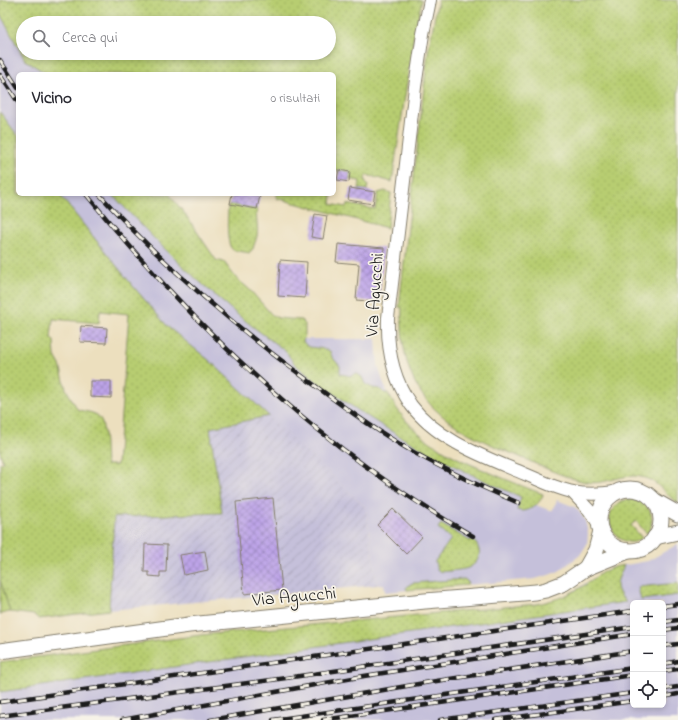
<!DOCTYPE html>
<html lang="it">
<meta charset="utf-8">
<style>
:root{--surface:#fff;--page:#f2f2f3;--text:#2b2b33;--muted:#7c7c81;--line:#e1e1e2}
body{margin:0;font-family:"Indie Flower",sans-serif;background:var(--page);color:var(--text)}
.controls{position:absolute;right:12px;bottom:12px;display:grid;overflow:hidden;border-radius:6px;box-shadow:0 2px 6px #0003}
.controls button{width:36px;height:36px;display:grid;place-items:center;padding:0;border:0;border-bottom:1px solid var(--line);background:var(--surface);color:var(--text);font:20px sans-serif}
.list{margin:0;padding:0;list-style:none}
h2{display:flex;justify-content:space-between;align-items:center;height:52px;margin:0;padding:0 16px;font-size:17px}
h2 small{font-size:13px;font-weight:400;color:var(--muted)}
.icon{flex:none;width:22px;height:22px;fill:none;stroke:currentColor;stroke-width:2;stroke-linecap:round;stroke-linejoin:round}
.map{position:relative;flex:none;width:678px;height:720px;overflow:hidden}
.search{position:absolute;background:var(--surface);box-shadow:0 2px 6px #0003;left:16px;top:16px;width:320px;height:44px;display:flex;align-items:center;gap:10px;box-sizing:border-box;padding:0 14px;border-radius:22px;color:var(--muted);font-size:15px}
.panel{position:absolute;background:var(--surface);box-shadow:0 2px 6px #0003;left:16px;top:72px;width:320px;height:124px;border-radius:6px}
.map>svg:first-child{display:block}
</style>
<div class="map">
<svg width="678" height="720" viewBox="0 0 678 720">
<defs>
<pattern id="industrial-furrows" width="10" height="10" patternUnits="userSpaceOnUse"><rect width="10" height="10" fill="#c5c0da"/><path d="M-1 1l2-2M0 10L10 0M9 11l2-2" fill="none" stroke="#a9a4ba"/></pattern>
<pattern id="grass-dots" width="8" height="8" patternUnits="userSpaceOnUse"><rect width="8" height="8" fill="#b7cd71"/><path d="M2 2h.1M6 6h.1" fill="none" stroke="#9daf61" stroke-width="1.8" stroke-linecap="round"/></pattern>
<pattern id="building-cross-hatch" width="8" height="8" patternUnits="userSpaceOnUse"><rect width="8" height="8" fill="#bda4e8"/><path d="M0 0l8 8M0 8l8-8" fill="none" stroke="#9985bb"/></pattern>
</defs>
<rect width="100%" height="100%" fill="#f7f3e8"/>
<filter id="ink" filterUnits="userSpaceOnUse"><feTurbulence type="fractalNoise" baseFrequency=".025" numOctaves="2"/><feDisplacementMap in="SourceGraphic" scale="8" xChannelSelector="R" yChannelSelector="G"/><feConvolveMatrix kernelMatrix="1 2 1 2 8 2 1 2 1" color-interpolation-filters="sRGB"/></filter>
<filter id="wash" filterUnits="userSpaceOnUse"><feTurbulence type="fractalNoise" baseFrequency=".012" numOctaves="4" result="noise"/><feDisplacementMap in="SourceGraphic" scale="16" xChannelSelector="R" yChannelSelector="G"/><feGaussianBlur stdDeviation="0.9" result="paint"/><feColorMatrix in="noise" values="0 0 0 0 0 0 0 0 0 0 0 0 0 0 0 0 0 1.4 0 .05"/><feComposite in="paint" operator="in"/></filter>
<g filter="url(#wash)">
<rect width="100%" height="100%" fill="#ecdfbe"/>
<polygon fill="url(#industrial-furrows)" points="269,416 366,508 377,585 109,610 114,517 222,512 210,428"/>
<g fill="#c5c0da" fill-rule="evenodd">
<polygon points="0,14 25,60 47,74 18,74 18,136 0,112"/>
<polygon points="59,194 163,194 195,244 269,320 303,339 376,339 378,366 384,385 396,408 411,427 429,442 460,459 523,487 543,494 542,498 536,505 552,511 557,500 575,507 581,514 585,520 588,533 587,544 580,555 559,571 549,575 535,579 385,592 384,584 377,585 366,508 210,361 168,327 132,285"/>
<path d="M678,544V720H0V662L201,635L537,604L558,599L569,594L609,568L648,561ZM633,603H663V705H633Z"/>
</g>
<g fill="url(#grass-dots)" stroke="#6a7446" fill-rule="evenodd">
<path d="M0,0H422L414,36L392,182L367,175C364,179 365,181 368,185L367,190L359,189L360,181L349,179L350,172L336,170L334,182V74H47L25,60L0,14ZM23,23H329V53H23Z"/>
<path d="M438,0H678V503C666,496 659,482 645,478C624,471 606,486 586,482C562,477 539,465 518,456C442,425 398,398 402,308L399,307L428,52Z"/>
<path d="M0,112L18,136V194H59L132,285L168,327L210,361L269,416L210,428L222,513L114,517L109,610L39,619L34,615L10,612L0,580V463L3,462L0,452ZM100,311L129,314L117,465H106C105,454 106,420 97,415C92,412 84,411 78,410L66,389L60,365L55,356L54,341L51,337L53,319L99,323Z"/>
<polygon points="385,191 391,193 387,228 276,198 277,194 332,194 331,204 346,207 347,204 375,209 378,193"/>
<path d="M112,194H169L185,214L216,260L224,262L236,278L249,289L272,315L278,318L301,320L305,324V335L303,341C307,348 311,347 317,348C321,348 326,350 330,351L332,357L340,366V374L351,376L356,373L362,377L365,384L373,388L380,389L385,393H388C408,435 446,454 486,471C505,479 524,487 543,494C541,504 527,514 517,510L521,497C458,470 399,439 343,400C328,389 311,379 297,366C291,362 290,355 284,350C269,339 253,327 238,315C193,278 151,237 112,194Z"/>
<path d="M230,204L257,209C255,217 259,227 257,236C256,241 254,244 253,249L249,253C246,252 236,251 233,250C225,245 228,215 228,206Z"/>
<path d="M628,499C648,500 657,514 649,532L646,533L636,521L631,525L642,538C620,556 590,511 628,499Z"/>
<path d="M441,524L470,541L471,539C483,547 482,562 468,568C462,570 456,570 450,571C446,571 440,573 438,570C435,568 436,564 435,561L451,539L438,528Z"/>
<path d="M624,565C617,583 612,586 626,602L0,692V662L201,635L537,604C551,601 565,597 578,589C596,579 602,568 624,565Z"/>
<polygon points="464,579 467,581 468,585 407,590 406,588 410,584 413,583"/>
<polygon points="678,583 678,595 641,600 638,587"/>
</g>
<polygon fill="#b7cd71" stroke="#6a7446" points="0,580 10,612 0,614"/>
<g id="blocks">
<g fill="url(#building-cross-hatch)">
<polygon points="339,170 350,172 349,182 337,180"/>
<polygon points="350,188 375,192 373,204 348,200"/>
<polygon points="232,194 251,194 260,196 257,209 230,204"/>
<polygon points="315,214 327,216 323,239 311,237"/>
<polygon points="338,244 384,248 379,302 356,300 359,264 336,262"/>
<polygon points="280,260 307,262 305,298 278,296"/>
<polygon points="81,326 107,328 106,343 80,342"/>
<polygon points="90,381 111,381 111,398 90,397"/>
<polygon points="273,498 282,590 244,594 236,502"/>
<polygon points="393,509 422,537 406,554 377,525"/>
<polygon points="145,544 167,545 166,572 160,572 160,577 149,576 149,572 144,572"/>
<polygon points="205,551 208,570 184,575 180,555"/>
</g>
</g>
</g>
<g filter="url(#ink)">
<use href="#blocks" fill-opacity="0" stroke="#847e6d" stroke-width="1"/>
<g fill="none" stroke-linecap="round" stroke-linejoin="round">
<defs>
<g id="minor">
<path d="M430,0L423,34L415,87L388,318C387,348 393,379 411,405C438,441 485,457 525,474C540,480 557,489 573,492C587,495 602,494 616,492"/>
<polyline points="572,492 589,510 599,524"/>
</g>
<g id="tertiary">
<circle cx="630" cy="520" r="31"/>
<polyline points="655,501 678,514"/>
<polyline points="655,537 678,532"/>
<polyline points="586,568 596,550 601,531"/>
<polyline points="0,651 189,625 425,601 536,592 546,590 564,583 586,568 628,551"/>
</g>
</defs>
<use href="#minor" stroke="#847e6d" stroke-width="14"/>
<use href="#tertiary" stroke="#847e6d" stroke-width="17"/>
<use href="#minor" stroke="#fff" stroke-width="12"/>
<use href="#tertiary" stroke="#fff" stroke-width="15"/>
<defs>
<g id="rail">
<polyline points="0,60 18,88"/>
<polyline points="0,75 18,102"/>
<path d="M86,194C195,329 322,450 473,536"/>
<path d="M99,194C158,259 223,317 294,370C329,396 364,423 403,446C440,468 479,486 519,503"/>
<polyline points="663,606 678,604"/>
<polyline points="663,622 678,620"/>
<polyline points="663,630 678,628"/>
<polyline points="663,646 678,644"/>
<polyline points="663,664 678,661"/>
<polyline points="663,671 678,669"/>
<polyline points="663,689 678,687"/>
<polyline points="663,697 678,694"/>
<polyline points="0,702 633,611"/>
<polyline points="0,716 286,678 633,627"/>
<polyline points="122,720 364,676 633,634"/>
<polyline points="210,720 430,682 633,651"/>
<polyline points="273,720 633,668"/>
<polyline points="323,720 633,675"/>
<polyline points="440,720 633,693"/>
<polyline points="495,720 633,701"/>
</g>
</defs>
<use href="#rail" stroke="#1c1c1c" stroke-width="4.5"/>
<use href="#rail" stroke="#f7f3e8" stroke-width="3" stroke-dasharray="9" stroke-linecap="butt"/>
</g>
</g>
<g text-anchor="middle" stroke-width="3.5" stroke-linejoin="round" paint-order="stroke">
<g font-size="18" fill="#1c1c1c" stroke="#f7f3e8">
<text transform="translate(374 295) rotate(-86)" y="6">Via Agucchi</text>
<text transform="translate(294 596) rotate(-5)" y="6">Via Agucchi</text>
</g>
</g>
</svg>
<div class="controls">
<button>+</button>
<button>−</button>
<button><svg class="icon" aria-label="locate" viewBox="0 0 24 24"><circle cx="12" cy="12" r="6"/><path d="M12 2v4M12 18v4M2 12h4M18 12h4"/></svg></button>
</div>
<div class="search"><svg class="icon" aria-label="search" viewBox="0 0 24 24"><circle cx="10" cy="10" r="6"/><path d="M15 15l6 6"/></svg>Cerca qui</div>
<section class="panel">
<h2>Vicino<small>0 risultati</small></h2>
<ul class="list">
</ul>
</section>
</div>
